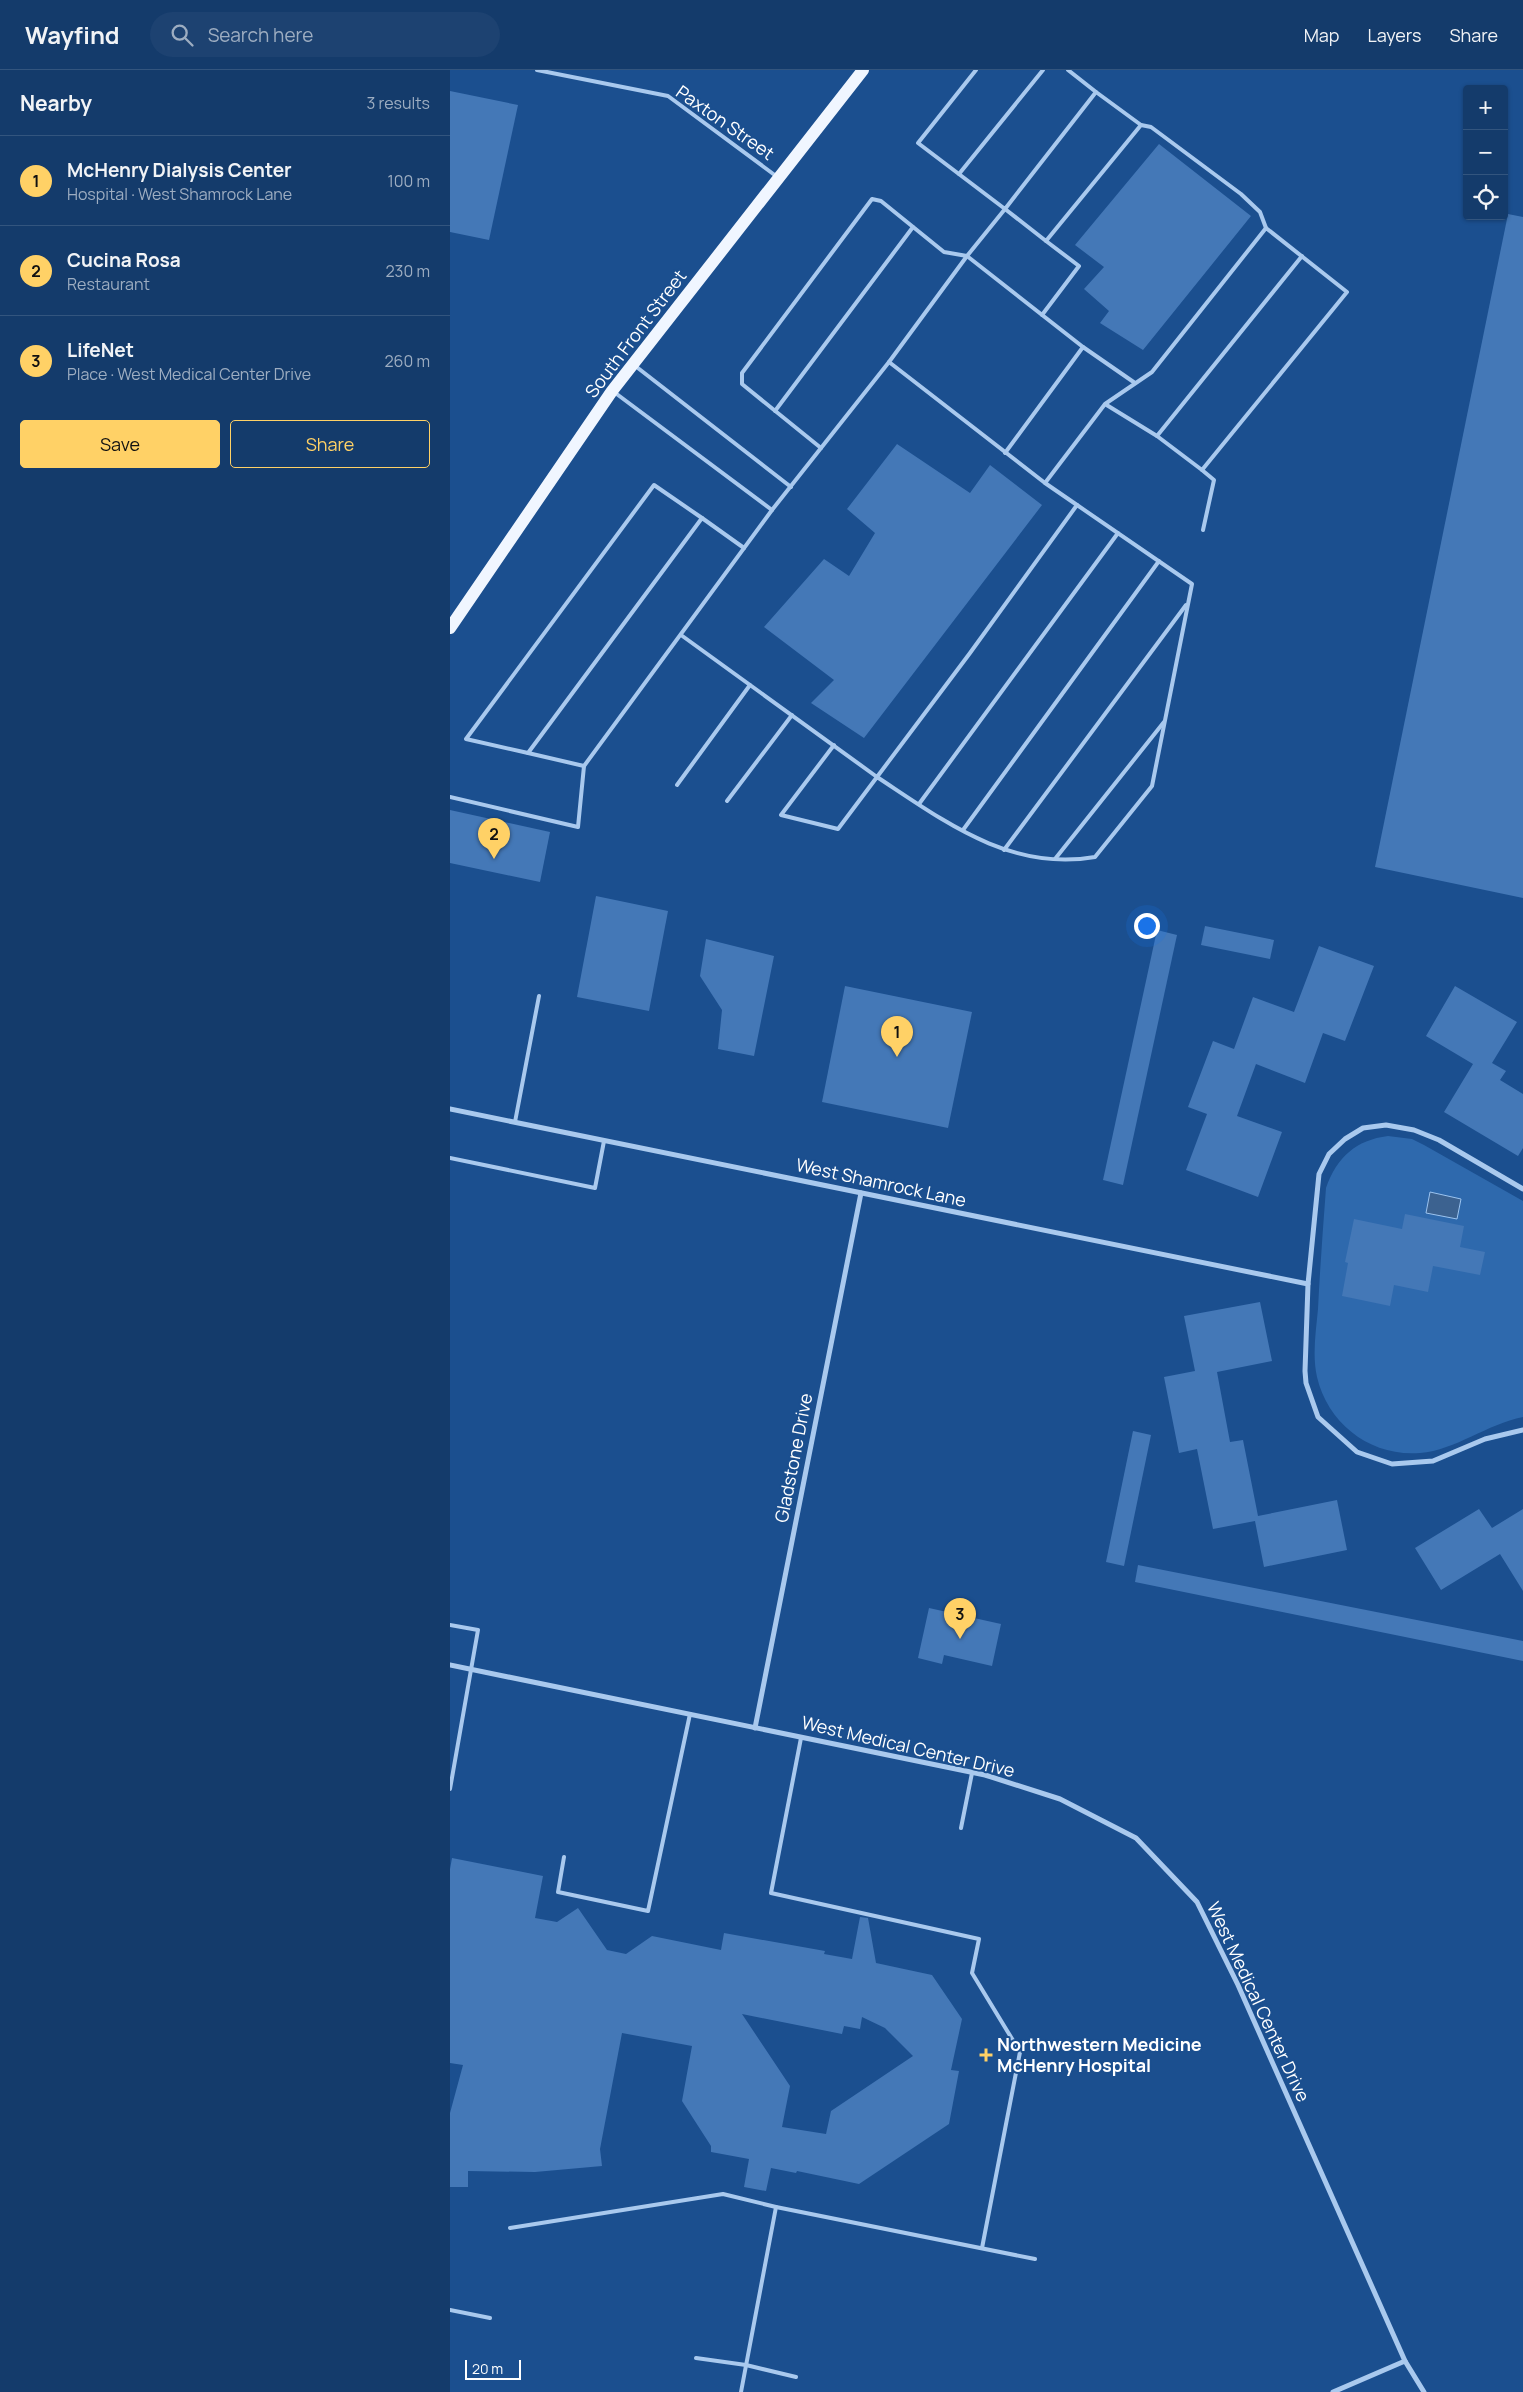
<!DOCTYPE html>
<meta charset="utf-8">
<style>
:root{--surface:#143b6b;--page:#1d4271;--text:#f1f3f6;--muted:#9dadc1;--line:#33557e;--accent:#ffd166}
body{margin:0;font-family:Manrope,sans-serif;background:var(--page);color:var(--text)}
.controls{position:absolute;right:15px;top:15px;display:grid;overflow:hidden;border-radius:5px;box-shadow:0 1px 4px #0004}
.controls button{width:45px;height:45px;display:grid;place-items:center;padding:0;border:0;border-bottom:1px solid var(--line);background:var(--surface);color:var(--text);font:25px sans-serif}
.scale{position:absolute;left:15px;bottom:12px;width:56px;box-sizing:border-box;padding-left:5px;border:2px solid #fff;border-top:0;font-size:14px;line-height:18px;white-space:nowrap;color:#fff;-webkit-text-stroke:4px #1b4f8f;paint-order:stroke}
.you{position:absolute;left:696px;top:855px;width:18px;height:18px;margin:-12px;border:4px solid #fff;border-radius:50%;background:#1a73e8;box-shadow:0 0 0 8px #1a73e833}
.badge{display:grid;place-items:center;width:32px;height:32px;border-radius:50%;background:var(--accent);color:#111;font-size:16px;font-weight:700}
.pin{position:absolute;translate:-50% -41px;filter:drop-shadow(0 1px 2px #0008)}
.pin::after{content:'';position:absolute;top:26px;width:18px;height:15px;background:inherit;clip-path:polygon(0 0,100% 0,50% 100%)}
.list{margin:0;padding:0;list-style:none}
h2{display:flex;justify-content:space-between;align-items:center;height:65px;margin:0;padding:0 20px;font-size:21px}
h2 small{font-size:16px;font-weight:400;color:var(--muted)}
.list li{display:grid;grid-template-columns:32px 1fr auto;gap:15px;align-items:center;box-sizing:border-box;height:90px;padding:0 20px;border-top:1px solid var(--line)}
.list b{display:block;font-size:19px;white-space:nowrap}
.list p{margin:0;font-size:16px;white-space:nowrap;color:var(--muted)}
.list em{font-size:16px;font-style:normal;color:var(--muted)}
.actions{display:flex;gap:10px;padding:15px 20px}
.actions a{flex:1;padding:11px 0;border:1px solid var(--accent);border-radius:5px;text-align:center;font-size:18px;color:var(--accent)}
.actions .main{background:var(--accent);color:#111}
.icon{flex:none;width:28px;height:28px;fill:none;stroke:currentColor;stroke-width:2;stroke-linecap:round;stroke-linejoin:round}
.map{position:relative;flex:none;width:1073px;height:2322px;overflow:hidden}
header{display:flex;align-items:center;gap:30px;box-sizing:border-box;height:70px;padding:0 25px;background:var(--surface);border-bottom:1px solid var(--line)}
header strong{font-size:24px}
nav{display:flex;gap:28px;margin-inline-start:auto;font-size:18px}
.search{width:350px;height:45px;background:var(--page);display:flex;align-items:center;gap:12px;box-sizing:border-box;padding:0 18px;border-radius:28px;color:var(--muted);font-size:19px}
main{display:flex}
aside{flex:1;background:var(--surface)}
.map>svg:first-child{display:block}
</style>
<header>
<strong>Wayfind</strong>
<div class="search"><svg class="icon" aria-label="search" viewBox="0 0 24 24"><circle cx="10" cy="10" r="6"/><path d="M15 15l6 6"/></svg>Search here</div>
<nav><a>Map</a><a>Layers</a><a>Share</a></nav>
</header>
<main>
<aside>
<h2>Nearby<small>3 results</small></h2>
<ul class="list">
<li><span class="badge">1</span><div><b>McHenry Dialysis Center</b><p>Hospital · West Shamrock Lane</p></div><em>100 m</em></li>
<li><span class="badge">2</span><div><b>Cucina Rosa</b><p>Restaurant</p></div><em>230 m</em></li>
<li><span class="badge">3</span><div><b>LifeNet</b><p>Place · West Medical Center Drive</p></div><em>260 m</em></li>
</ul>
<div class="actions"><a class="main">Save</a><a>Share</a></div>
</aside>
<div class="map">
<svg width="1073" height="2322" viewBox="0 0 1073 2322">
<rect width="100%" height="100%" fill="#1b4f8f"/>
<path fill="#2e69ad" d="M938,1066L962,1069L974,1075L1073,1131V1347C1037,1354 1006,1380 970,1383C921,1387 878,1354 867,1307C862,1285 866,1261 868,1239C870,1198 873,1158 876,1118C887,1087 906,1070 938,1066Z"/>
<polygon fill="#3c6290" stroke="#9cc4f0" points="980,1122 1011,1129 1007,1149 976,1143"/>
<g fill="#4478b7" fill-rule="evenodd">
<polygon points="0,21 68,35 39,170 0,162"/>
<polygon points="709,74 801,146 693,280 650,253 659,241 634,219 654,197 625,175"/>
<polygon points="1058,144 1073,147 1073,828 925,797"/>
<polygon points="447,374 520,423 540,395 592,435 414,668 361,633 384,610 314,557 374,489 399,506 425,463 397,439"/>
<polygon points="0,740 100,762 90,812 0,793"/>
<polygon points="146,826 218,841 199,941 127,927"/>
<polygon points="755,856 824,870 820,889 751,875"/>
<polygon points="707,860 727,865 673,1115 653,1110"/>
<polygon points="256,869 324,886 304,986 268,979 272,940 250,906"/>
<polygon points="869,876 924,896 895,971 873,963 855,1013 806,994 787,1046 832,1062 808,1127 736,1100 757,1044 738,1037 763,971 784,979 803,927 844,942"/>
<polygon points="395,916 522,942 498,1058 372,1032"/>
<polygon points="1005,916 1067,952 1042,993 1056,1001 1050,1010 1073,1024 1073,1078 1068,1086 994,1042 1023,994 976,966"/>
<polygon points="955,1144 1014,1156 1010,1177 1035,1182 1030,1205 983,1196 978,1222 944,1215 940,1236 892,1226 898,1193 895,1192 904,1149 952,1159"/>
<polygon points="810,1232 822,1291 767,1302 780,1372 793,1370 808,1446 887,1430 897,1480 814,1497 805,1451 763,1459 747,1379 729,1383 714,1307 745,1301 734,1246"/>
<polygon points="683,1361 701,1365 674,1496 656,1492"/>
<polygon points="1029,1439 1042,1458 1073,1439 1073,1521 1050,1484 991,1520 965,1478"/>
<polygon points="688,1495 1073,1571 1073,1591 685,1512"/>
<polygon points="479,1538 551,1554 542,1596 494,1585 492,1594 468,1588"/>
<path d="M2,1788L93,1806L85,1848L107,1852L128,1838L157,1880L176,1884L202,1866L271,1880L274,1863L375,1881L374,1884L402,1889L410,1847L418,1848L426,1893L482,1905L512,1949L501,2000L509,2001L499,2054L409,2114L347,2101L346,2103L321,2098L316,2121L294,2117L299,2089L261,2082V2076L232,2031L242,1976L172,1963L150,2079L152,2096L85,2102L18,2101V2117H0V2043L13,1995L0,1993V1799ZM292,1944L392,1964L394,1956L410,1959L412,1947L435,1958L463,1986L381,2041L376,2064L332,2057L340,2016Z"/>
</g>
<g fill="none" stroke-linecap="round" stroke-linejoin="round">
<g stroke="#a9c9ee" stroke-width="4">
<polyline points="87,0 218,26 326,106"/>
<polyline points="526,0 468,73 555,139 646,22 691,55"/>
<polyline points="618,0 646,22"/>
<polyline points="509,104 593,0"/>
<polyline points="592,245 629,196 596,171"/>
<polyline points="633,277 517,186 555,139 596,171 691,55 701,57 791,124 810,142 816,158"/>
<polyline points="184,295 341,417"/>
<polyline points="164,322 322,440"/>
<polyline points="325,341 463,157"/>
<polyline points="707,366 852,186"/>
<polyline points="371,378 292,314 292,303 422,129 431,131 494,182 517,186 439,292"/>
<polyline points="555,383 633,277 685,313"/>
<polyline points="752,400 764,410 753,460"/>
<polyline points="595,413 655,334 702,302 816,158 897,222 752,400 707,366 655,334"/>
<path d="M384,675L331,745L388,759L427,707C494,751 560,802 645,787L702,716L742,514L627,435"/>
<polyline points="78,683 16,669 204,415 252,448"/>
<polyline points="134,696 78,683 252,448 294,478"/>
<polyline points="227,715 300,615"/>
<polyline points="0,727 128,757 134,696 322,440 439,292 595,413 627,435 520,583 427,707 231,565"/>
<polyline points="277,731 342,645"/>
<polyline points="469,734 668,463"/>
<polyline points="513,760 709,491"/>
<polyline points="554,780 736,535"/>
<polyline points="605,789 714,652"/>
<polyline points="65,1052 89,926"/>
<polyline points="0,1088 145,1118 154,1071"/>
<polyline points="0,1555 28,1560 0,1719"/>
<polyline points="351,1668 321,1823 529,1869 522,1903 570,1982 532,2178"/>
<polyline points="511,1758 522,1703"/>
<polyline points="114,1787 108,1822 198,1841 240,1644"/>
<polyline points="60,2158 273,2124 326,2137 585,2189"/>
<polyline points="0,2240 40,2248"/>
<polyline points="246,2288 296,2295 346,2307"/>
<polyline points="291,2322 326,2137"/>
</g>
<g stroke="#a9c9ee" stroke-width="5">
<polyline points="0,1039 858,1214"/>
<polyline points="1073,1119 989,1070 964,1060 936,1055 913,1058 895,1069 879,1084 869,1104 858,1214 855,1301 856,1313 868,1347 907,1382 942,1394 983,1391 1035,1369 1073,1360"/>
<polyline points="0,1595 535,1705 610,1729 686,1768 747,1832 788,1915 955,2291 974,2322"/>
<polyline points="305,1658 411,1123"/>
<polyline points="883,2322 955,2291"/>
</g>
<polyline stroke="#f0f6ff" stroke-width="12" points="0,558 162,321 413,0"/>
</g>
<path fill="#ffd166" stroke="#1b4f8f" stroke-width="2" d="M533.5 1977.5h5v5h5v5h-5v5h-5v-5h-5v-5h5z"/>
<g text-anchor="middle" stroke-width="4" stroke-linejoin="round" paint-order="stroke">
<g font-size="18" fill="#fff" stroke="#1b4f8f">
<text transform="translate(275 53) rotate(35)" y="6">Paxton Street</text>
<text transform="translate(186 264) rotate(-53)" y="6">South Front Street</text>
<text transform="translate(431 1113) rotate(12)" y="6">West Shamrock Lane</text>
<text transform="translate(344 1388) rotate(-79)" y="6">Gladstone Drive</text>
<text transform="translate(458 1677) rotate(13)" y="6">West Medical Center Drive</text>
<text transform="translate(808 1932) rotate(65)" y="6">West Medical Center Drive</text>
</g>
<g font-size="18" font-weight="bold" fill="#fff" stroke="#1b4f8f" text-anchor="start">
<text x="547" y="1981">Northwestern Medicine<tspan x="547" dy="21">McHenry Hospital</tspan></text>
</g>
</g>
</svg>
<div class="controls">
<button>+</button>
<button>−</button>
<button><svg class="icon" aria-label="locate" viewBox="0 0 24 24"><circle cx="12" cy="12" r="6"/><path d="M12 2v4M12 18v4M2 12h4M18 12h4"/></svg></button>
</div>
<div class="scale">20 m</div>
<div class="you"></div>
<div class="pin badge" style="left:447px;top:987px">1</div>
<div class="pin badge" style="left:44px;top:789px">2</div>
<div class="pin badge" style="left:510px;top:1569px">3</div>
</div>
</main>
